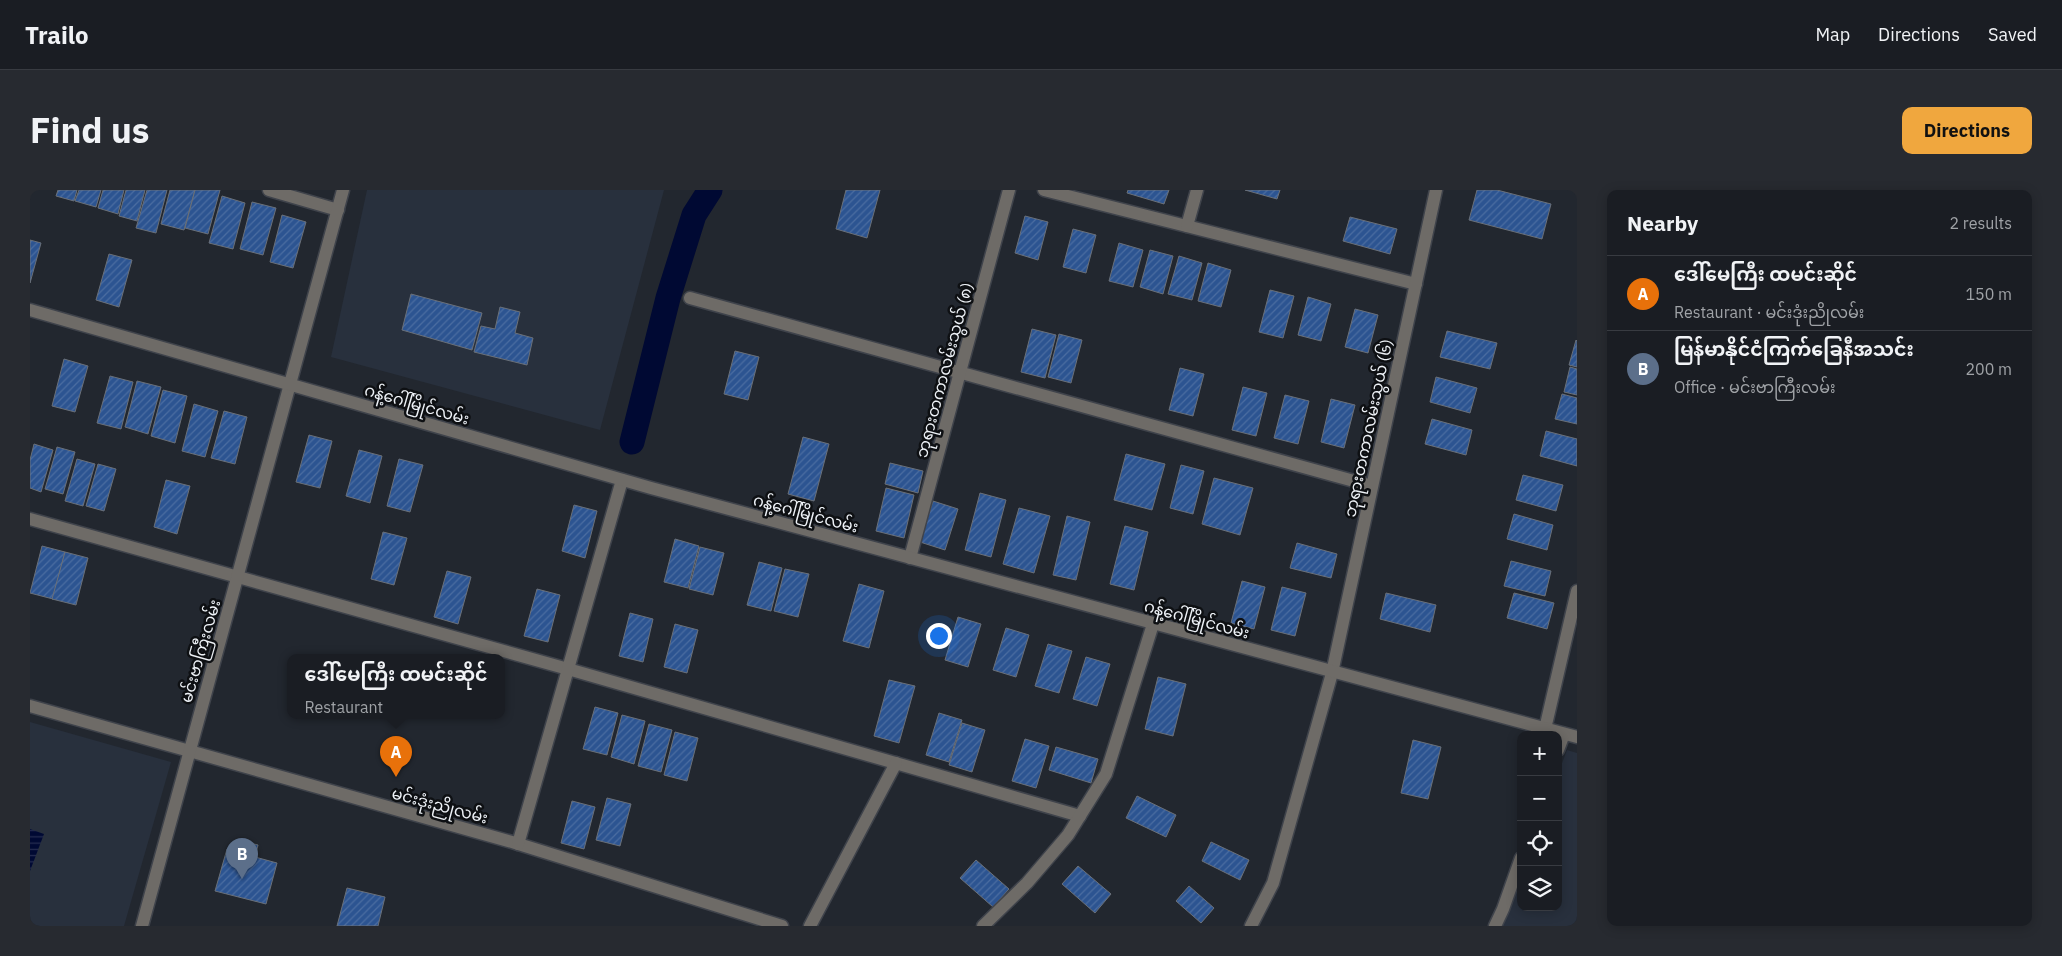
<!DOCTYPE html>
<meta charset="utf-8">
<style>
:root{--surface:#1a1d23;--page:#272a30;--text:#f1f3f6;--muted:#9fa2a6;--line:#383b41;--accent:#f0a73e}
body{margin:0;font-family:"IBM Plex Sans","Noto Sans Myanmar",sans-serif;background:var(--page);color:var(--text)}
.controls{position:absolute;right:15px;bottom:15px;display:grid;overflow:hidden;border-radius:10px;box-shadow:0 2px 12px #0003}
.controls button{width:45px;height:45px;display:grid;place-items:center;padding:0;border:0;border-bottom:1px solid var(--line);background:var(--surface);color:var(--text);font:25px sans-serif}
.you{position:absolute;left:908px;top:445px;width:18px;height:18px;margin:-12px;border:4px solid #fff;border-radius:50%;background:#1a73e8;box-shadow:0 0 0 8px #1a73e833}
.badge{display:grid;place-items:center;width:32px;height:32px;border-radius:50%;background:var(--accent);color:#fff;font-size:16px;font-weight:700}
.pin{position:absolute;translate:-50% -41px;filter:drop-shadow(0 1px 2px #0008)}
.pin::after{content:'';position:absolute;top:26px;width:18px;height:15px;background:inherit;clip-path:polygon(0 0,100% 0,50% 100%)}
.popup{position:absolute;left:257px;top:464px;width:218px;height:65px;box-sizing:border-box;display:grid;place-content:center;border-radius:10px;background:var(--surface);filter:drop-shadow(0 1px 4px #0005);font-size:16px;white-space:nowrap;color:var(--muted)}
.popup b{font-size:19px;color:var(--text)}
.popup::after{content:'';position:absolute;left:50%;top:100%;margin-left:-10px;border:10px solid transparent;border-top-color:var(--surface)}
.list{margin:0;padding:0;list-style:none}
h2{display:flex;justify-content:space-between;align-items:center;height:65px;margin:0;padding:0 20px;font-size:21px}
h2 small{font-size:16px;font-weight:400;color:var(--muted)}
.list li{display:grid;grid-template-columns:32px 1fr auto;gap:15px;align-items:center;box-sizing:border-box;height:75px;padding:0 20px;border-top:1px solid var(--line)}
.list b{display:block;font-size:19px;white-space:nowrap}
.list p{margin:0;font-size:16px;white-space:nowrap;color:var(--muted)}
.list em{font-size:16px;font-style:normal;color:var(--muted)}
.icon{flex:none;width:28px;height:28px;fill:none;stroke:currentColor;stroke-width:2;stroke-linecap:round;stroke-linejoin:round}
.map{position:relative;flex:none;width:1547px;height:736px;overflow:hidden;border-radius:10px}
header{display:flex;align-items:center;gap:30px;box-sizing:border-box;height:70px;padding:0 25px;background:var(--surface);border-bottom:1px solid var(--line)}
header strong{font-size:24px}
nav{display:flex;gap:28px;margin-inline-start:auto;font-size:18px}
.intro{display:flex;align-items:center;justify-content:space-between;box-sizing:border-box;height:120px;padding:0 30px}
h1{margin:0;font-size:35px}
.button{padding:12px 22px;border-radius:10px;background:var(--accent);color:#111;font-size:18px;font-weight:700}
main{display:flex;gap:30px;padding:0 30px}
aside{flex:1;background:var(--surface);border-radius:10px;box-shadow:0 2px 12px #0003}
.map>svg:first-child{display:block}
</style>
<header>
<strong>Trailo</strong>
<nav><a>Map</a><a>Directions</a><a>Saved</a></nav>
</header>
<div class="intro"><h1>Find us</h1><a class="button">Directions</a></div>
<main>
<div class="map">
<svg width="1547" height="736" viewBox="0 0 1547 736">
<defs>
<pattern id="water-rules" width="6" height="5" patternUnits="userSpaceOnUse" patternTransform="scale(1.25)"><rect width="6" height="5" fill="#000933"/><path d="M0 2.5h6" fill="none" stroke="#262d51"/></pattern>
<pattern id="building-hatch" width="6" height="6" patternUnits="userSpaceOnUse" patternTransform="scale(1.25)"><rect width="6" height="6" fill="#2c5491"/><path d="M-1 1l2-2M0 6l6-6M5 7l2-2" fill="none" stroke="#4b6da1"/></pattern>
</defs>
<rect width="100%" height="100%" fill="#22272f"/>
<g fill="#28303d">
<polygon points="337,0 634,0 570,240 301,167"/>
<polygon points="0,532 141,572 94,736 0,736"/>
<polygon points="1537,560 1547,563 1547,736 1473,736 1491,686 1491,717 1528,717 1528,584"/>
</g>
<polygon fill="url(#water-rules)" points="0,639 14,644 0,681"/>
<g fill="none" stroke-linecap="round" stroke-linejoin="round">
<polyline stroke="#000933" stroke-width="25" points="602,252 638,108 664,25 680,0"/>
</g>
<g fill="url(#building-hatch)" stroke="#6a7079">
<polygon points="28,0 47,0 44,11 26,6"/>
<polygon points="49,0 71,0 66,17 45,11"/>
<polygon points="73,0 94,0 88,24 68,18"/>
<polygon points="96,0 115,0 107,31 89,26"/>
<polygon points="117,0 137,0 126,43 106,38"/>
<polygon points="140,0 165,0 154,40 131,34"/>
<polygon points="165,0 190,0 178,44 155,38"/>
<polygon points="816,0 850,0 837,48 806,39"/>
<polygon points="1098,0 1139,0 1134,14 1097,3"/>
<polygon points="1215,0 1250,0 1247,9"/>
<polygon points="1447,0 1467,0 1521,14 1512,49 1439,30"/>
<polygon points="192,6 215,13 203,59 179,53"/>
<polygon points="222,12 246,18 233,65 210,59"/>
<polygon points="252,25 276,32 263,78 240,72"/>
<polygon points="995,26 1018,32 1008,70 985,63"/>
<polygon points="1320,27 1367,39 1360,64 1313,51"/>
<polygon points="1043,39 1066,45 1056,83 1033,77"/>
<polygon points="0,50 11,53 0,93"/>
<polygon points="1089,53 1113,60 1103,97 1079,91"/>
<polygon points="1120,60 1143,66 1133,104 1110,97"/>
<polygon points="79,64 102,70 89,117 66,110"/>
<polygon points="1149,66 1172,73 1162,110 1138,104"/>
<polygon points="1178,73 1201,80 1191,117 1168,111"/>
<polygon points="1240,100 1264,106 1253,148 1229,142"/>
<polygon points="381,104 452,123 442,160 372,140"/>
<polygon points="1278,107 1301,114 1291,151 1268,145"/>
<polygon points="470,117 490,122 485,143 503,148 497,175 444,162 451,136 465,139"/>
<polygon points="1325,119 1348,125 1338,163 1315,157"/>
<polygon points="1002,139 1026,145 1015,188 991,182"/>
<polygon points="1417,141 1467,153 1460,179 1410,167"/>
<polygon points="1029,144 1052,150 1041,193 1018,187"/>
<polygon points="1546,150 1547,151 1547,177 1539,175"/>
<polygon points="705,161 729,167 718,210 694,204"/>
<polygon points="34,169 58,176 45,222 22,216"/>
<polygon points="1540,177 1547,179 1547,205 1534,202"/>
<polygon points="1150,178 1174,184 1163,226 1139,220"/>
<polygon points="80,186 103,192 91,239 67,233"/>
<polygon points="1406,187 1447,198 1440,223 1400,212"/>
<polygon points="107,191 131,197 118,244 95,237"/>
<polygon points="1213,197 1237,203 1226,246 1202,240"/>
<polygon points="133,200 157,206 145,253 121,246"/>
<polygon points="1532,204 1547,208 1547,234 1525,229"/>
<polygon points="1255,205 1279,211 1268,254 1244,248"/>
<polygon points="1301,209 1325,215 1314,258 1291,252"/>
<polygon points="164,214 188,221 175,267 152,261"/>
<polygon points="194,221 217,227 205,274 181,268"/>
<polygon points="1402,229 1442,240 1436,265 1395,254"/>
<polygon points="1516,241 1547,249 1547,276 1510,266"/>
<polygon points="279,245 302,251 290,298 266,292"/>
<polygon points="773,247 799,254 784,311 758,304"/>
<polygon points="4,254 23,260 11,302 0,298 0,270"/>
<polygon points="27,257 45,262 33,304 15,299"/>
<polygon points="329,260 352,266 340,313 316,306"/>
<polygon points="1096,264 1135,274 1122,320 1084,310"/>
<polygon points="47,269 65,274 53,316 35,311"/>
<polygon points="369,269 393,275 380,322 357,316"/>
<polygon points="860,273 893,281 888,303 855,294"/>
<polygon points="68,274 86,279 74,321 56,316"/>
<polygon points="1151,275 1174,281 1163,324 1140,318"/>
<polygon points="1493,285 1533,295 1526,321 1486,310"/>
<polygon points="1184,288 1223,298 1210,345 1172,334"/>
<polygon points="136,290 160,296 147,344 124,337"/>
<polygon points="856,298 884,305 874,348 846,341"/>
<polygon points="950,303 976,310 961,367 935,360"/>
<polygon points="903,311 928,319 915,360 890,352"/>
<polygon points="544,315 567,321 555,368 532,361"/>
<polygon points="989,318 1020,326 1004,383 973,374"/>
<polygon points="1484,324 1523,335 1517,360 1477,349"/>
<polygon points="1037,326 1060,332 1046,390 1023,385"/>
<polygon points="1095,336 1118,342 1104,400 1080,394"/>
<polygon points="353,342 377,348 364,395 341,389"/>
<polygon points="645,349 669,356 658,398 634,392"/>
<polygon points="1267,353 1307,364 1301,388 1260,378"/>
<polygon points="12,356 35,362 23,409 0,403"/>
<polygon points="670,357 694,363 683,405 659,399"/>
<polygon points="35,362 58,368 46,415 22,409"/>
<polygon points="1481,371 1521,381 1515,406 1474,396"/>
<polygon points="729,372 752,378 741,421 717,415"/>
<polygon points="755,379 779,384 768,427 744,421"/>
<polygon points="417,381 441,387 428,434 404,427"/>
<polygon points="1212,391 1235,397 1224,439 1201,433"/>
<polygon points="829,394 854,401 839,458 813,451"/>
<polygon points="1252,397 1276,403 1265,446 1241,440"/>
<polygon points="507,399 530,405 518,452 494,446"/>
<polygon points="1356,403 1406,415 1400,442 1350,429"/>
<polygon points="1484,403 1524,413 1517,439 1477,428"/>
<polygon points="600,423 623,429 613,472 589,466"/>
<polygon points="928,427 951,434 938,477 915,470"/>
<polygon points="645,434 668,440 657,483 634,477"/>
<polygon points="976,438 999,445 986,487 963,480"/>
<polygon points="1018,454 1042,461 1029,503 1005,496"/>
<polygon points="1056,467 1080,474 1067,516 1043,509"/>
<polygon points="1128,487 1156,494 1143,546 1115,539"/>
<polygon points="859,490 885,496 869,553 844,546"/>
<polygon points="565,517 588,523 577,565 553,559"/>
<polygon points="909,523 932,530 919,572 896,565"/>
<polygon points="592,525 615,531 604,574 581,567"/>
<polygon points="932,533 955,540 942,582 919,575"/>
<polygon points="619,534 642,540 631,582 608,576"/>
<polygon points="645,542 668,548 657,591 634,585"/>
<polygon points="995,549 1019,556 1006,598 982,591"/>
<polygon points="1383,550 1411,557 1398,609 1371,603"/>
<polygon points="1026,557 1068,569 1061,593 1019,580"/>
<polygon points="1107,606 1146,625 1136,647 1096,628"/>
<polygon points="577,608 601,614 590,656 566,650"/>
<polygon points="542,611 565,617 554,659 531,653"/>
<polygon points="212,651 228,655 225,667 247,673 236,714 185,701 197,659 209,662"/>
<polygon points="1181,652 1219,670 1210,690 1172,671"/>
<polygon points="946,670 979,699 963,717 930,688"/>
<polygon points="1048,676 1081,704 1065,723 1032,694"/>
<polygon points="1159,696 1184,718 1171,733 1146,711"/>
<polygon points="317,698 355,707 348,736 307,736"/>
</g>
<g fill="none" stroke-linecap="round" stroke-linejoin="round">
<defs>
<g id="minor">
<polyline points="239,0 308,20"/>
<polyline points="1014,0 1386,94"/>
<polyline points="1157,36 1167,0"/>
<polyline points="660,108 1342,296"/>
<polyline points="0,329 538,479 1050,626"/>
<polyline points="880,368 979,0"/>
<polyline points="0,516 482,652 752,736"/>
<polyline points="1515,539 1547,401"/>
<polyline points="1528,560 1534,544"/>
<polyline points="488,654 592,290"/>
<polyline points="112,736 313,0"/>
<polyline points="780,736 866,573"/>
<polyline points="953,736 997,693 1038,645 1076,584 1123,434"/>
<polyline points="1221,736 1243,693 1302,483 1406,0"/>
<polyline points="1465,736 1473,719 1491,668"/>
</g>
<polyline id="tertiary" points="0,120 621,298 1547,547"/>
</defs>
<use href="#minor" stroke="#3f434b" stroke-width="15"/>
<use href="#tertiary" stroke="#3f434b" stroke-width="15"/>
<use href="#minor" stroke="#6e6b67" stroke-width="12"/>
<use href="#tertiary" stroke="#6e6b67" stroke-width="12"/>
</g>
<g text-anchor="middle" stroke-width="5" stroke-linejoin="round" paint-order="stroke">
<g font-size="16" fill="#eef2f7" stroke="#0e1013">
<text transform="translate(914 180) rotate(-75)" y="6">ဘုရားတကာလမ်းသွယ် (၈)</text>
<text transform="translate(387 214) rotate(16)" y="6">ဂန့်ဂေါ်မြိုင်လမ်း</text>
<text transform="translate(1338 238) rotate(-78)" y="6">ဘုရားတကာလမ်းသွယ် (၆)</text>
<text transform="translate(776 323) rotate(15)" y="6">ဂန့်ဂေါ်မြိုင်လမ်း</text>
<text transform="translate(1167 429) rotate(15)" y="6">ဂန့်ဂေါ်မြိုင်လမ်း</text>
<text transform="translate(170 461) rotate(-74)" y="6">မင်းဗာကြီးလမ်း</text>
<text transform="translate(410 615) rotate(15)" y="6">မင်းဒုံးညိုလမ်း</text>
</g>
</g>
</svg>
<div class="controls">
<button>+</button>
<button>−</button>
<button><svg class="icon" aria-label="locate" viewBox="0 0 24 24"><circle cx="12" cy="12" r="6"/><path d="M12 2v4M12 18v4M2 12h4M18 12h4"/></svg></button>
<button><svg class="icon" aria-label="layers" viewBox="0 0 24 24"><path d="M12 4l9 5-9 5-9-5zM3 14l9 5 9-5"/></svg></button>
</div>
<div class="you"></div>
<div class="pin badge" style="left:366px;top:587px;background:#e8710a">A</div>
<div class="popup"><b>ဒေါ်မေကြီး ထမင်းဆိုင်</b>Restaurant</div>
<div class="pin badge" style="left:212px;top:689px;background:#5c6f8a">B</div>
</div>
<aside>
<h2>Nearby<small>2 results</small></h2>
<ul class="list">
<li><span class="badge" style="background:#e8710a">A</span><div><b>ဒေါ်မေကြီး ထမင်းဆိုင်</b><p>Restaurant · မင်းဒုံးညိုလမ်း</p></div><em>150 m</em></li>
<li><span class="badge" style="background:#5c6f8a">B</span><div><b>မြန်မာနိုင်ငံကြက်ခြေနီအသင်း</b><p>Office · မင်းဗာကြီးလမ်း</p></div><em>200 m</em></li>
</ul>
</aside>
</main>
